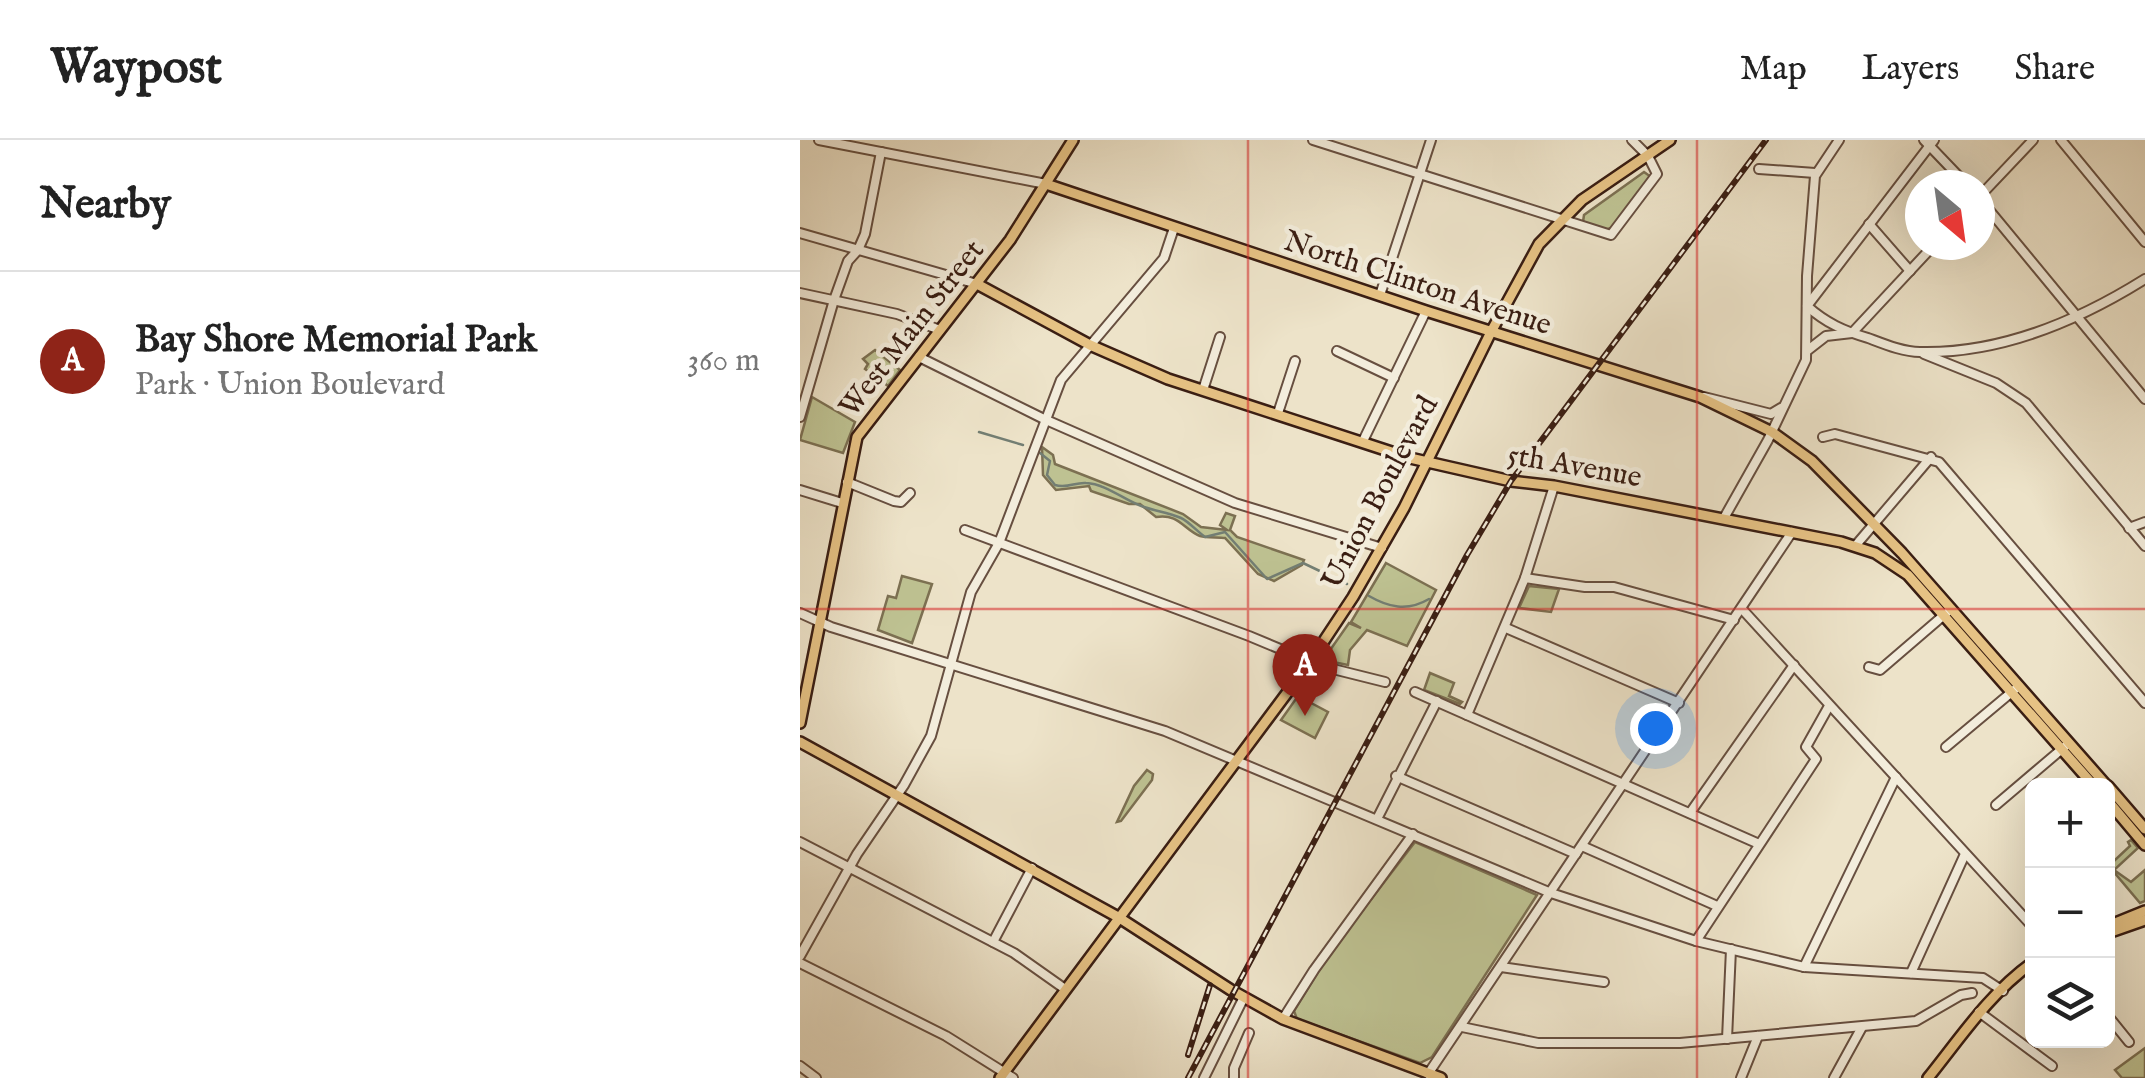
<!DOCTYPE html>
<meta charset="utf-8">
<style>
:root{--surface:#fff;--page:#f2f2f2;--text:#222;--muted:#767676;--line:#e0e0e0;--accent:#8f2418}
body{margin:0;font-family:"IM FELL English",serif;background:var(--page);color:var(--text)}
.controls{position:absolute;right:30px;bottom:30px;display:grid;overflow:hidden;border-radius:15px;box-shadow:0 10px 40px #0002}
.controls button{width:90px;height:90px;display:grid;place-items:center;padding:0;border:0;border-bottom:2px solid var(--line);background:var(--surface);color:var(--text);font:50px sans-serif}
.compass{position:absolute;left:1105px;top:30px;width:90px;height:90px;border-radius:50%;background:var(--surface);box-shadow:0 10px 40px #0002;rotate:151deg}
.you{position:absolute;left:855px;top:588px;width:35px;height:35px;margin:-25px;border:8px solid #fff;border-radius:50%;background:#1a73e8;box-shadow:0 0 0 15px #1a73e833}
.badge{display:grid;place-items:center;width:65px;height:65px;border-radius:50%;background:var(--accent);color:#fff;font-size:32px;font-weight:700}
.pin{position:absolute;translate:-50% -82px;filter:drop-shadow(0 2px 5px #0008)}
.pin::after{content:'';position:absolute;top:52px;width:35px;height:30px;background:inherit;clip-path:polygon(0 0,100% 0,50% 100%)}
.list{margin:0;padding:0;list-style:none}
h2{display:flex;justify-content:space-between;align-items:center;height:130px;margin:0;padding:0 40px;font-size:42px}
h2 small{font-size:32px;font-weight:400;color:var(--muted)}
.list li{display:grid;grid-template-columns:65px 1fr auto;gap:30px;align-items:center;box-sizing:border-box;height:180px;padding:0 40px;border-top:2px solid var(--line)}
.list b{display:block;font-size:38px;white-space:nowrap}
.list p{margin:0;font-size:32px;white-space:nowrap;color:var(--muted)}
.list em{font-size:32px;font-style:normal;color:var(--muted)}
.icon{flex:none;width:55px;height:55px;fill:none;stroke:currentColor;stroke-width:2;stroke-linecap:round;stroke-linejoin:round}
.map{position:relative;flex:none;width:1345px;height:938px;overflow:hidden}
header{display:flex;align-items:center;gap:60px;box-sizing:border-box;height:140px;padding:0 50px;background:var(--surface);border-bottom:2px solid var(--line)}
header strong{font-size:48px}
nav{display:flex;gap:55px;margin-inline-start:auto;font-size:35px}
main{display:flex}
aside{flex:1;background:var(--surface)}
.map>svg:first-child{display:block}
</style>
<header>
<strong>Waypost</strong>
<nav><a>Map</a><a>Layers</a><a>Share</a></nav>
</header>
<main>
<aside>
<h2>Nearby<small></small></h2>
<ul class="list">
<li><span class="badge">A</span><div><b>Bay Shore Memorial Park</b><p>Park · Union Boulevard</p></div><em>360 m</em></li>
</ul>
</aside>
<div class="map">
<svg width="1345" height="938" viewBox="0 0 1345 938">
<rect width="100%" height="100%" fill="#ede3c9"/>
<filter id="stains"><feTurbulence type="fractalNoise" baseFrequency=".002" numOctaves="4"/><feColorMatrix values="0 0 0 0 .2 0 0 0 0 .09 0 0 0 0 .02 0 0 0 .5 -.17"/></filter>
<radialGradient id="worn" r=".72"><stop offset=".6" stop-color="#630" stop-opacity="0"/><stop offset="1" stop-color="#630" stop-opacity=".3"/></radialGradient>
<g fill="#bec292" stroke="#7c7052" stroke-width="2.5">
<polygon points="844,32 851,37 813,87 806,90 783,82 784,75"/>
<polygon points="75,210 100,230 88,246 65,229 68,224 63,219"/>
<polygon points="12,257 55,282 43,313 0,300"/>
<path d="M242,307L253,315L255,324L383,374L401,387L427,390L420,385L426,373L435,376L430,390L437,397L504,420L502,425L474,441L458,434L425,398C418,397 407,398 400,396C384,390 379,373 356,377L340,364H329L291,351L289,346L256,350L243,335Z"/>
<polygon points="586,423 636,450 607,506 567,490 550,510 548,525 533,522 528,513 549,483 561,488 551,482"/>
<polygon points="102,436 132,444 112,503 78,490 88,456 96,458"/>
<polygon points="729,446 759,449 751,472 719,468"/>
<polygon points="630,533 654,543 649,556 662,562 660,564 624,550"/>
<polygon points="498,556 528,572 515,598 481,580"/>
<polygon points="347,630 353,634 352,640 321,681 317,682 334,646"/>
<polygon points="1331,700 1338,708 1314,730 1331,742 1345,730 1345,761 1340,763 1308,725 1308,718 1314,721 1330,706 1328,702"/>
<polygon points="615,702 737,755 632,917 620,923 497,879 494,871 529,814"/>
<polygon points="1345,908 1345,938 1322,938 1315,930"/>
</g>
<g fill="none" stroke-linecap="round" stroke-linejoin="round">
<g stroke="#737e73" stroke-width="2.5">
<polyline points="179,292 223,305"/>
<path d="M240,313L250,321L247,335L255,345C267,349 275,342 286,343C307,344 325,361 344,367C356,371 369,373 381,378C388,381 398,392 405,397L425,392L467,439L503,423L547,444"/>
<path d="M569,456C588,467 607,472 629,459"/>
</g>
<defs>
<g id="minor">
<polyline points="19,0 246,44"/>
<polyline points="513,0 811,95 857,34 848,16 832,0"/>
<polyline points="1124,0 1167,45"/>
<path d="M1134,0L1007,166C1026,183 1044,191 1068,198C1084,204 1103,212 1120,212C1201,214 1278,181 1345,139"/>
<polyline points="1261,0 1345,102"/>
<polyline points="959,29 1015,33"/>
<polyline points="1180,56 1233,0"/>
<polyline points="1180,59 1345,259"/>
<polyline points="1069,84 1110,131"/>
<polyline points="0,93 177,144"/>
<polyline points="0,153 97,174 140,190"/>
<polyline points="580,155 631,0"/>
<polyline points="1008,210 1026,196 1052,193 1134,105"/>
<polyline points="537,211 594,238"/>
<polyline points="1124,214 1196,243 1226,263 1345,406"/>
<polyline points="119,217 244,279 435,363 582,408"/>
<polyline points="403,250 420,197"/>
<polyline points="904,257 971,274 981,268"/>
<polyline points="478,273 495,221"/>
<polyline points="0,277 34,160 48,121 58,110 65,94 81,12"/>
<polyline points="1023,297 1035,294 1139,322 1345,563"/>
<polyline points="563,301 626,171"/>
<polyline points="47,342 94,361 101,362 110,353"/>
<polyline points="0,350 42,363"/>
<polyline points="924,378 968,300 1006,220 1007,136 1015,36 1039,0"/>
<polyline points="1329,388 1345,382"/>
<polyline points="165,390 449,496 521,526 585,542"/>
<polyline points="1056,405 1131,317"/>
<polyline points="725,438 785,447 814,447 934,480"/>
<polyline points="942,469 1232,786"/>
<polyline points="0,473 31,487 365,591 751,753 896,801 1004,827 1183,838 1203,851"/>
<polyline points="706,488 879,563"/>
<polyline points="1069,527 1080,530 1151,469"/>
<polyline points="615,552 959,704"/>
<polyline points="667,575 725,438 754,346"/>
<polyline points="1146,607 1219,546"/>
<polyline points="596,636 776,714"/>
<polyline points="1196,665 1269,603"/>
<polyline points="890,673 994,525"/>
<polyline points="577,679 637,561"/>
<polyline points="0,702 214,813 265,849"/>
<polyline points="782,706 917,766"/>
<polyline points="896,801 1016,619 1006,607 1029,566"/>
<polyline points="193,802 232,728"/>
<polyline points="0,816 57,714 104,645 131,596 171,452 199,403 261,240 364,118 374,88"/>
<polyline points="0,823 146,896 213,938"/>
<polyline points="701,827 804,842"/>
<polyline points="1004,827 1096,637"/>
<polyline points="1111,833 1165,714"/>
<polyline points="1179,872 1252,926"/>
<polyline points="1308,876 1329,902"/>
<polyline points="483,879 514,830 613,694"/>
<polyline points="662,887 738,903 880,903 1116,881 1161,855 1172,853"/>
<polyline points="927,899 931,809"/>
<polyline points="0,926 16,938"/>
<polyline points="628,934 992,392"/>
<polyline points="404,938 444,857"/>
<polyline points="434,938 434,928 449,893"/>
<polyline points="941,938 958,896"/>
<polyline points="1034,938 1062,887"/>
</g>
<g id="major">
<polyline points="246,44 626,171 900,257 972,292 1012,321 1102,413 1307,646"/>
<polyline points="177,144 290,205 368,239 610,318 711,341 754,346 1041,402 1075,413 1108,435 1294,646"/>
<polyline points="0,583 57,297 210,100 273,0"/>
<polyline points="0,602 318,777 431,850 483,879 641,938"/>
<polyline points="1308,646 1345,689"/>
<polyline points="1308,661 1345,705"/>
<polyline points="1308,786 1345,771"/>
<polyline points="1308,793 1345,780"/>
<polyline points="200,938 510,522 553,457 604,368 691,192 739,104 782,60 870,0"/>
<path d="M1128,938C1161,897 1189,854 1232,823"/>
</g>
</defs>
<use href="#minor" stroke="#674f40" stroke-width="12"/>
<use href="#major" stroke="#3a1e13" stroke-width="14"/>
<use href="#minor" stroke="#f3eddc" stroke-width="8"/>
<use href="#major" stroke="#e6c284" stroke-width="9"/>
<defs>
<g id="rail">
<polyline points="388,915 410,845"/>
<polyline points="388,938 667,415 711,341 966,0"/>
</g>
</defs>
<use href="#rail" stroke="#3a1e13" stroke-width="6"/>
<use href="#rail" stroke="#f3eddc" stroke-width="2.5" stroke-dasharray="8" stroke-linecap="butt"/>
</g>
<path fill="none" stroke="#d62828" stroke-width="2.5" stroke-opacity="0.55" d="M448,0V938M897,0V938M0,469H1345"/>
<g text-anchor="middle" stroke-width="9" stroke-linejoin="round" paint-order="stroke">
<g font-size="30" fill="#3a1e13" stroke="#f3eddc">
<text transform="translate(618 142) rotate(18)" y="10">North Clinton Avenue</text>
<text transform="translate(111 188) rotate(-52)" y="10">West Main Street</text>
<text transform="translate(775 325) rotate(10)" y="10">5th Avenue</text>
<text transform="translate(579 352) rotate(-62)" y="10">Union Boulevard</text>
</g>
</g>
<rect width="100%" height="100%" filter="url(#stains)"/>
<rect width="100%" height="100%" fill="url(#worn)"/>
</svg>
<div class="controls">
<button>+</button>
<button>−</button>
<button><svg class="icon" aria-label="layers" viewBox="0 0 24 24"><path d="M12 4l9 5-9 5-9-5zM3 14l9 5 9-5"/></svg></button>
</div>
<svg class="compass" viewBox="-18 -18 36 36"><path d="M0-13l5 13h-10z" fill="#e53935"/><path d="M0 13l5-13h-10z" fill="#767676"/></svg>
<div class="you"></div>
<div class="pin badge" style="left:505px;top:576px">A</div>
</div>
</main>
